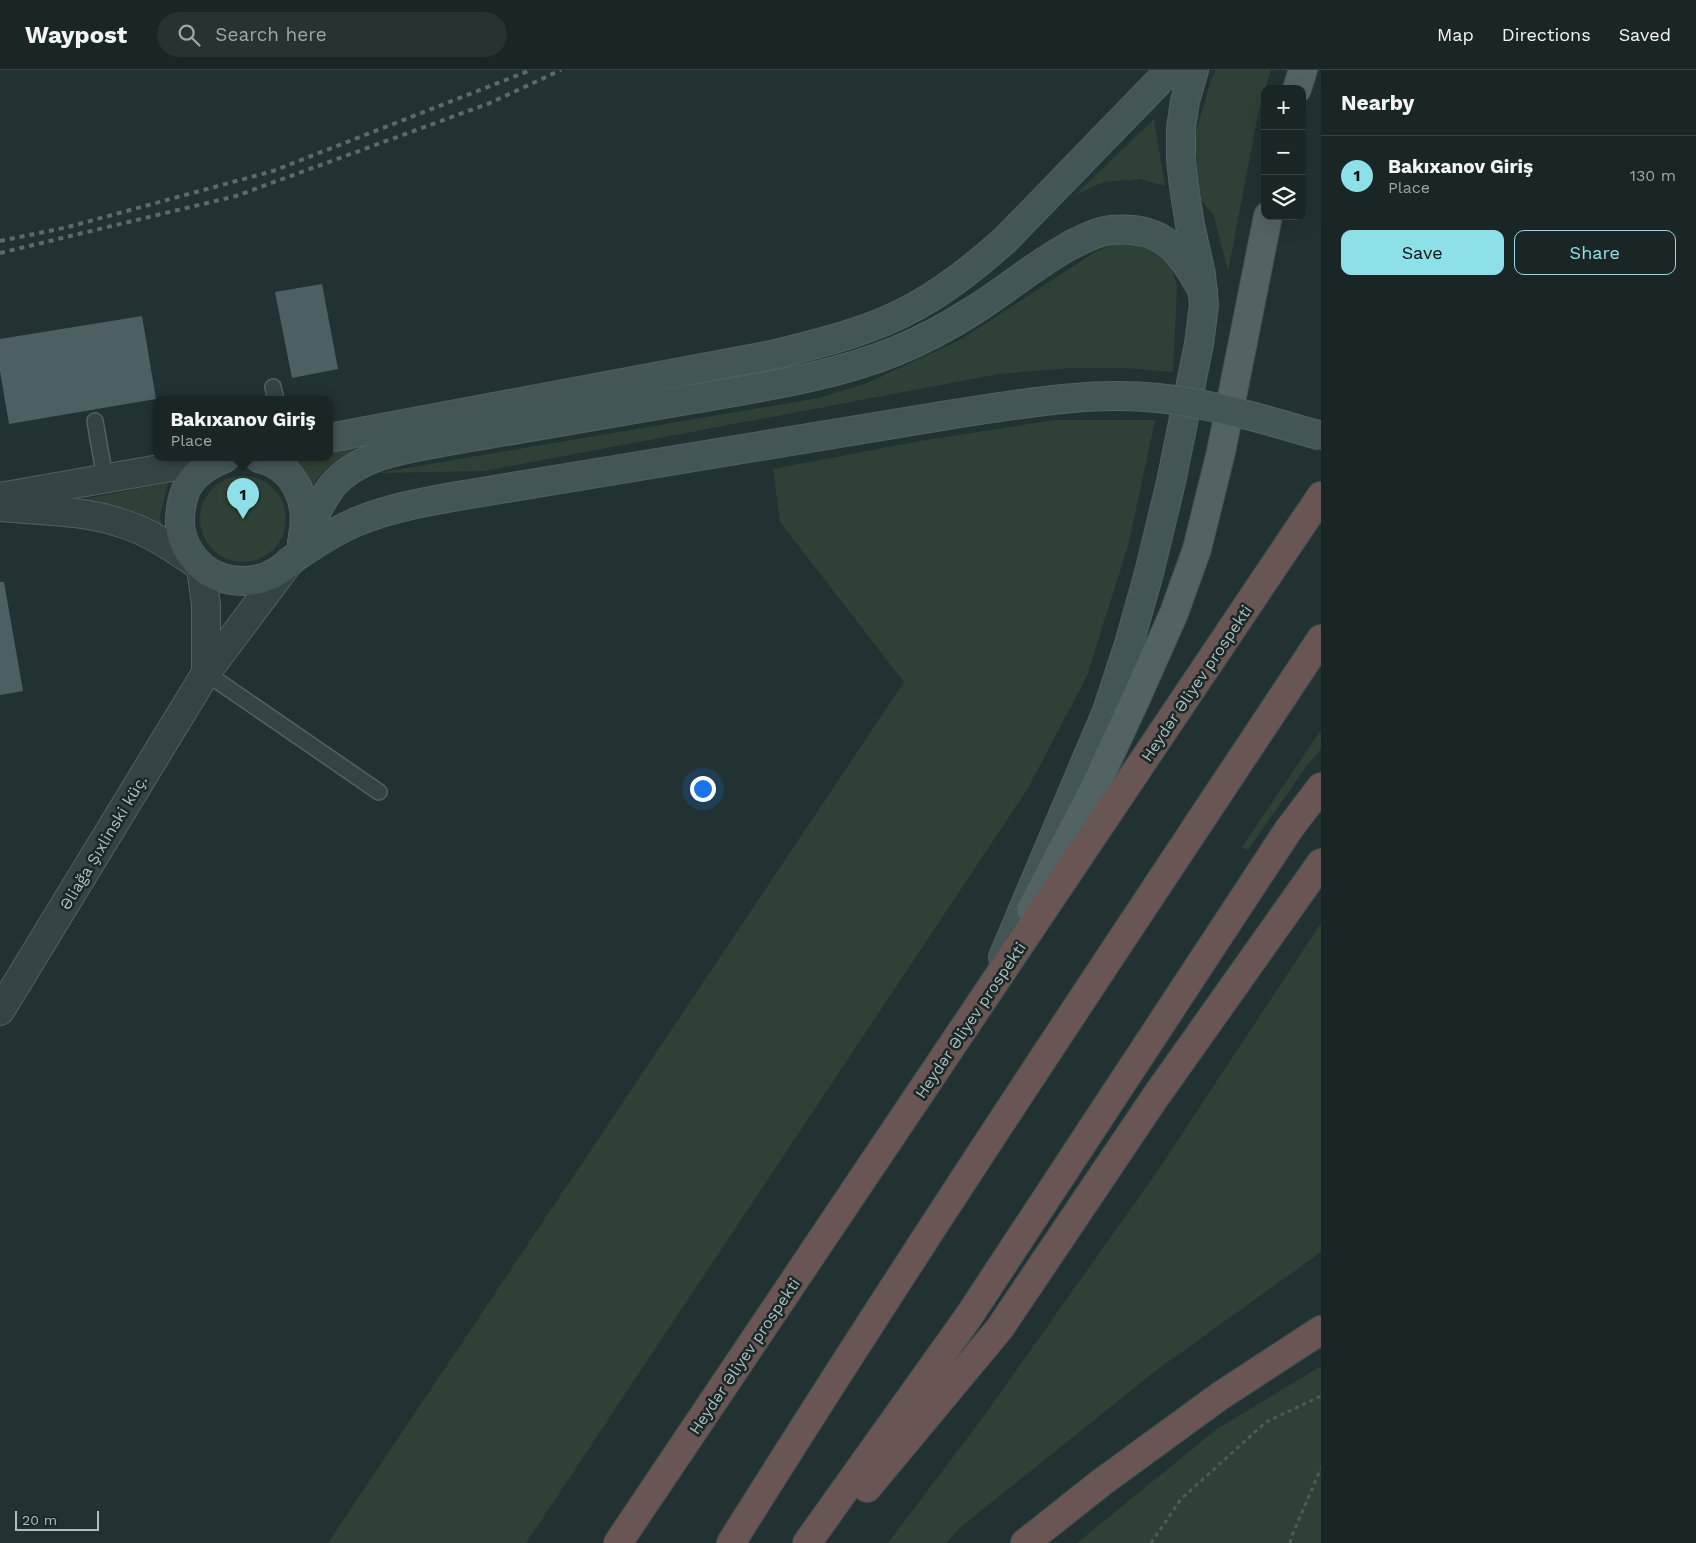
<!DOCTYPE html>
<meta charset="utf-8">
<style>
:root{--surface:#1a2626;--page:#273232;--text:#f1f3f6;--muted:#9fa5a7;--line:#384343;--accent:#8de0e8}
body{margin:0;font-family:"Work Sans",sans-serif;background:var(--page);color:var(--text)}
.controls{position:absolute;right:15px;top:15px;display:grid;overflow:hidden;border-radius:10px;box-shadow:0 5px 20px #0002}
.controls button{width:45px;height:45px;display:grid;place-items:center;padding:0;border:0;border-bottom:1px solid var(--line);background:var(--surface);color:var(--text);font:25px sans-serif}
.scale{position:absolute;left:15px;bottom:12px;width:84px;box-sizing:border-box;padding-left:5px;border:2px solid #afbfc1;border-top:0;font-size:14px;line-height:18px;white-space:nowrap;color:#afbfc1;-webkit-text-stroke:4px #1b2828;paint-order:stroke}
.you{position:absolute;left:702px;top:718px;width:18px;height:18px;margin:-12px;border:4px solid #fff;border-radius:50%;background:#1a73e8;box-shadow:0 0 0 8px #1a73e833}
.badge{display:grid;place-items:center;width:32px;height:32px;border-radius:50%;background:var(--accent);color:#111;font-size:16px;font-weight:700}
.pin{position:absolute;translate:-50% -41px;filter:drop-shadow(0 1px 2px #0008)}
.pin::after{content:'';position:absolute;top:26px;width:18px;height:15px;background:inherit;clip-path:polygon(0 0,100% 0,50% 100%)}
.popup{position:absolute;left:153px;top:326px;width:180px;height:65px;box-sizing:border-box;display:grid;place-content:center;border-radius:10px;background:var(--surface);filter:drop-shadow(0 1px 4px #0005);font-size:16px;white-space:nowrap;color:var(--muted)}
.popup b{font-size:19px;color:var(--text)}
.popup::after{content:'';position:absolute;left:50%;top:100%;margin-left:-10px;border:10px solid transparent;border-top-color:var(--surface)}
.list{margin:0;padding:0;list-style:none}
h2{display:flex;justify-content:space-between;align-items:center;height:65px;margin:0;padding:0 20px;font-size:21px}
h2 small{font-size:16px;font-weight:400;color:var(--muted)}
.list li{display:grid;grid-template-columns:32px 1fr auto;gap:15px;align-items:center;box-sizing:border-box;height:80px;padding:0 20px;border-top:1px solid var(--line)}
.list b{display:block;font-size:19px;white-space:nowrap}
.list p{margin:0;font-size:16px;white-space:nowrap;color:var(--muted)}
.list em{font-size:16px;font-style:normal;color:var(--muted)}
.actions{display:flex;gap:10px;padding:15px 20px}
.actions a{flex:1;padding:11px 0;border:1px solid var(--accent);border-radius:10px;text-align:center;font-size:18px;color:var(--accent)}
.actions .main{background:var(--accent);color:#111}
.icon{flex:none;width:28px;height:28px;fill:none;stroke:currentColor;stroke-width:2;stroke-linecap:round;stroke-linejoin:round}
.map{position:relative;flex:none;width:1321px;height:1473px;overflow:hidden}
header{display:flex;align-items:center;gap:30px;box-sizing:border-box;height:70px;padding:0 25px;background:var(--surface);border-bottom:1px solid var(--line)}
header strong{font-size:24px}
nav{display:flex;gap:28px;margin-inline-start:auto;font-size:18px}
.search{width:350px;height:45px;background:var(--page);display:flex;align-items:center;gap:12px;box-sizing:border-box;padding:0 18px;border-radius:28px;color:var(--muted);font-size:19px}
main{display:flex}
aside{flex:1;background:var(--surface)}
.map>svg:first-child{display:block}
</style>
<header>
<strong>Waypost</strong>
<div class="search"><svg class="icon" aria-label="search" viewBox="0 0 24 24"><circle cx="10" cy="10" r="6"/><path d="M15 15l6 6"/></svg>Search here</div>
<nav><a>Map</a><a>Directions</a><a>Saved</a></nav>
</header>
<main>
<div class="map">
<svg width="1321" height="1473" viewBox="0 0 1321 1473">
<rect width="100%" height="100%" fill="#223233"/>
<g fill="#2f4136">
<polygon points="1216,0 1271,0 1258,44 1228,201 1214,146 1199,127 1195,65 1211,10"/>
<polygon points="1154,49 1165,116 1141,109 1103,112 1074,126"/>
<polygon points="1121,170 1148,177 1170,194 1177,216 1173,302 1126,298 1071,298 999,304 484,401 377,403 819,328 867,313 962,269 1095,182"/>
<polygon points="1055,350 1155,350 1129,472 1087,606 1027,720 526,1473 328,1473 904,612 780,452 773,399 920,371"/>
<path d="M375,373C357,380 337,387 323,402C318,407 315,413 311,418L290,388H329V381Z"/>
<circle cx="243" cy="449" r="43"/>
<path d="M168,413L160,446L162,461C136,436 113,434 79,430Z"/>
<polygon points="1321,660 1321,679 1308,694 1248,780 1242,777"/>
<polygon points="1321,853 1321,1182 1154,1302 962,1456 946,1473 888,1473 981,1350 1159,1099"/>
<polygon points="1321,1296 1321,1473 1077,1473 1217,1359"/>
</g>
<g fill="#4d6061">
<polygon points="322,214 338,299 292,308 275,222"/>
<polygon points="142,246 156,329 9,354 0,301 0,269"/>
<polygon points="0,512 4,512 23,621 0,625"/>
</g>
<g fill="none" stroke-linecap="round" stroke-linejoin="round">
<defs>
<g id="service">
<polyline points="273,317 276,330"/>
<polyline points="95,351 105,408"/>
<polyline points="206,603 379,722"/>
</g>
<g id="minor">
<polyline points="201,497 206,535 206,603"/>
<polyline points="0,941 206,603 290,491"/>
</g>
<g id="tertiary">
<polyline points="0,427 222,388"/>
<path d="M0,437C40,441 83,440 121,453C151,462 176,480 201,497"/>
</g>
<g id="secondary">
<path d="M329,368L772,285C821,273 872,261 916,236C949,218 977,195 1005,170L1170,0"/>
<path d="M225,388C207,395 188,407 183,428C177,453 179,471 196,491C215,513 251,517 276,502C285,497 292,489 300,484C318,472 337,460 356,452C387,439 419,433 452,427"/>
<path d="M259,388C295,396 310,432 303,466"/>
<path d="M302,472C311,453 320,431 333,415C360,384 404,380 442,372C525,358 609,343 693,329C761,317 832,307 896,281C923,270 949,256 974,240C1007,219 1035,195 1071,175C1083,169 1096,162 1110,160C1163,155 1179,179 1203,221"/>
<polyline points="1003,887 1107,641 1129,574 1149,503 1171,412 1199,274 1204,235 1201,204 1190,155 1184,117 1181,90 1181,58 1185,31 1194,0"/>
</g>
<g id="primary">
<polyline points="1297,19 1303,0"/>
<polyline points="1031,840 1094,719 1134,633 1174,543 1197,479 1221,382 1268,146"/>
</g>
<g id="motorway">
<polyline points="867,1418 1000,1258 1154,1029 1321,793"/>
<polyline points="618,1473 1321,426"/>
<path d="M731,1473C922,1168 1122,869 1321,569"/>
<polyline points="807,1473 969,1246 1289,759 1321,717"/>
<polyline points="1025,1473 1102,1412 1220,1326 1321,1260"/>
</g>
</defs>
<use href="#service" stroke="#526162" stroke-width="18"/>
<use href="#minor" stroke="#526162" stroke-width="30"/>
<use href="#tertiary" stroke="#526162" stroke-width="30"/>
<use href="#secondary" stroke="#526162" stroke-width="30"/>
<use href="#primary" stroke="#414f51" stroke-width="30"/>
<use href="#motorway" stroke="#3f4e4e" stroke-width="30"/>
<g stroke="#4c5d56" stroke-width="3" stroke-dasharray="4 4" stroke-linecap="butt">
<polyline points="1151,1473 1181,1429 1266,1352 1321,1326"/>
<polyline points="1290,1473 1291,1468 1321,1398"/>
</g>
<use href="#service" stroke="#354344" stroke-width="15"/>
<use href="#minor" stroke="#354344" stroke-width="28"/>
<use href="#tertiary" stroke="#354344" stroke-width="28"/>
<use href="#secondary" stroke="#445556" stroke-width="28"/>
<use href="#primary" stroke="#536364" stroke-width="28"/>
<use href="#motorway" stroke="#695553" stroke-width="28"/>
<g stroke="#596b6d" stroke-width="4" stroke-dasharray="5 5" stroke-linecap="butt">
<polyline points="0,171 68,157 273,101 531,0"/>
<polyline points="0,183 236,126 490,33 561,0"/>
</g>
<defs>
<path id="secondary-bridge" d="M452,427L954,344C1021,334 1091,321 1158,328C1214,334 1267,350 1321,366"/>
</defs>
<use href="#secondary-bridge" stroke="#526162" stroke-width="30" stroke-linecap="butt"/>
<use href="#secondary-bridge" stroke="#445556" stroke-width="28"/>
</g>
<g text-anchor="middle" stroke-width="5" stroke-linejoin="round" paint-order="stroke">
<g font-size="16" fill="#afbfc1" stroke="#1b2828">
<text transform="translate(1196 613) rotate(-56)" y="6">Heydər Əliyev prospekti</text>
<text transform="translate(103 772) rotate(-59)" y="6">Əliağa Şıxlinski küç.</text>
<text transform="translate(970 950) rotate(-56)" y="6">Heydər Əliyev prospekti</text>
<text transform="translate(744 1286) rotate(-56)" y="6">Heydər Əliyev prospekti</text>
</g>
</g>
</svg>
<div class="controls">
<button>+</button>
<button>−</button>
<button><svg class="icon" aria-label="layers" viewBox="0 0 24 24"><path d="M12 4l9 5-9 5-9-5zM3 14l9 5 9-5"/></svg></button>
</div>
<div class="scale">20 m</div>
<div class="you"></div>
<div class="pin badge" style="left:243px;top:449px">1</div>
<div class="popup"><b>Bakıxanov Giriş</b>Place</div>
</div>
<aside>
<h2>Nearby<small></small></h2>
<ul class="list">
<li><span class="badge">1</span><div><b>Bakıxanov Giriş</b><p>Place</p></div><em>130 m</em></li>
</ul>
<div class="actions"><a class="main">Save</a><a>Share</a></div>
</aside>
</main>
